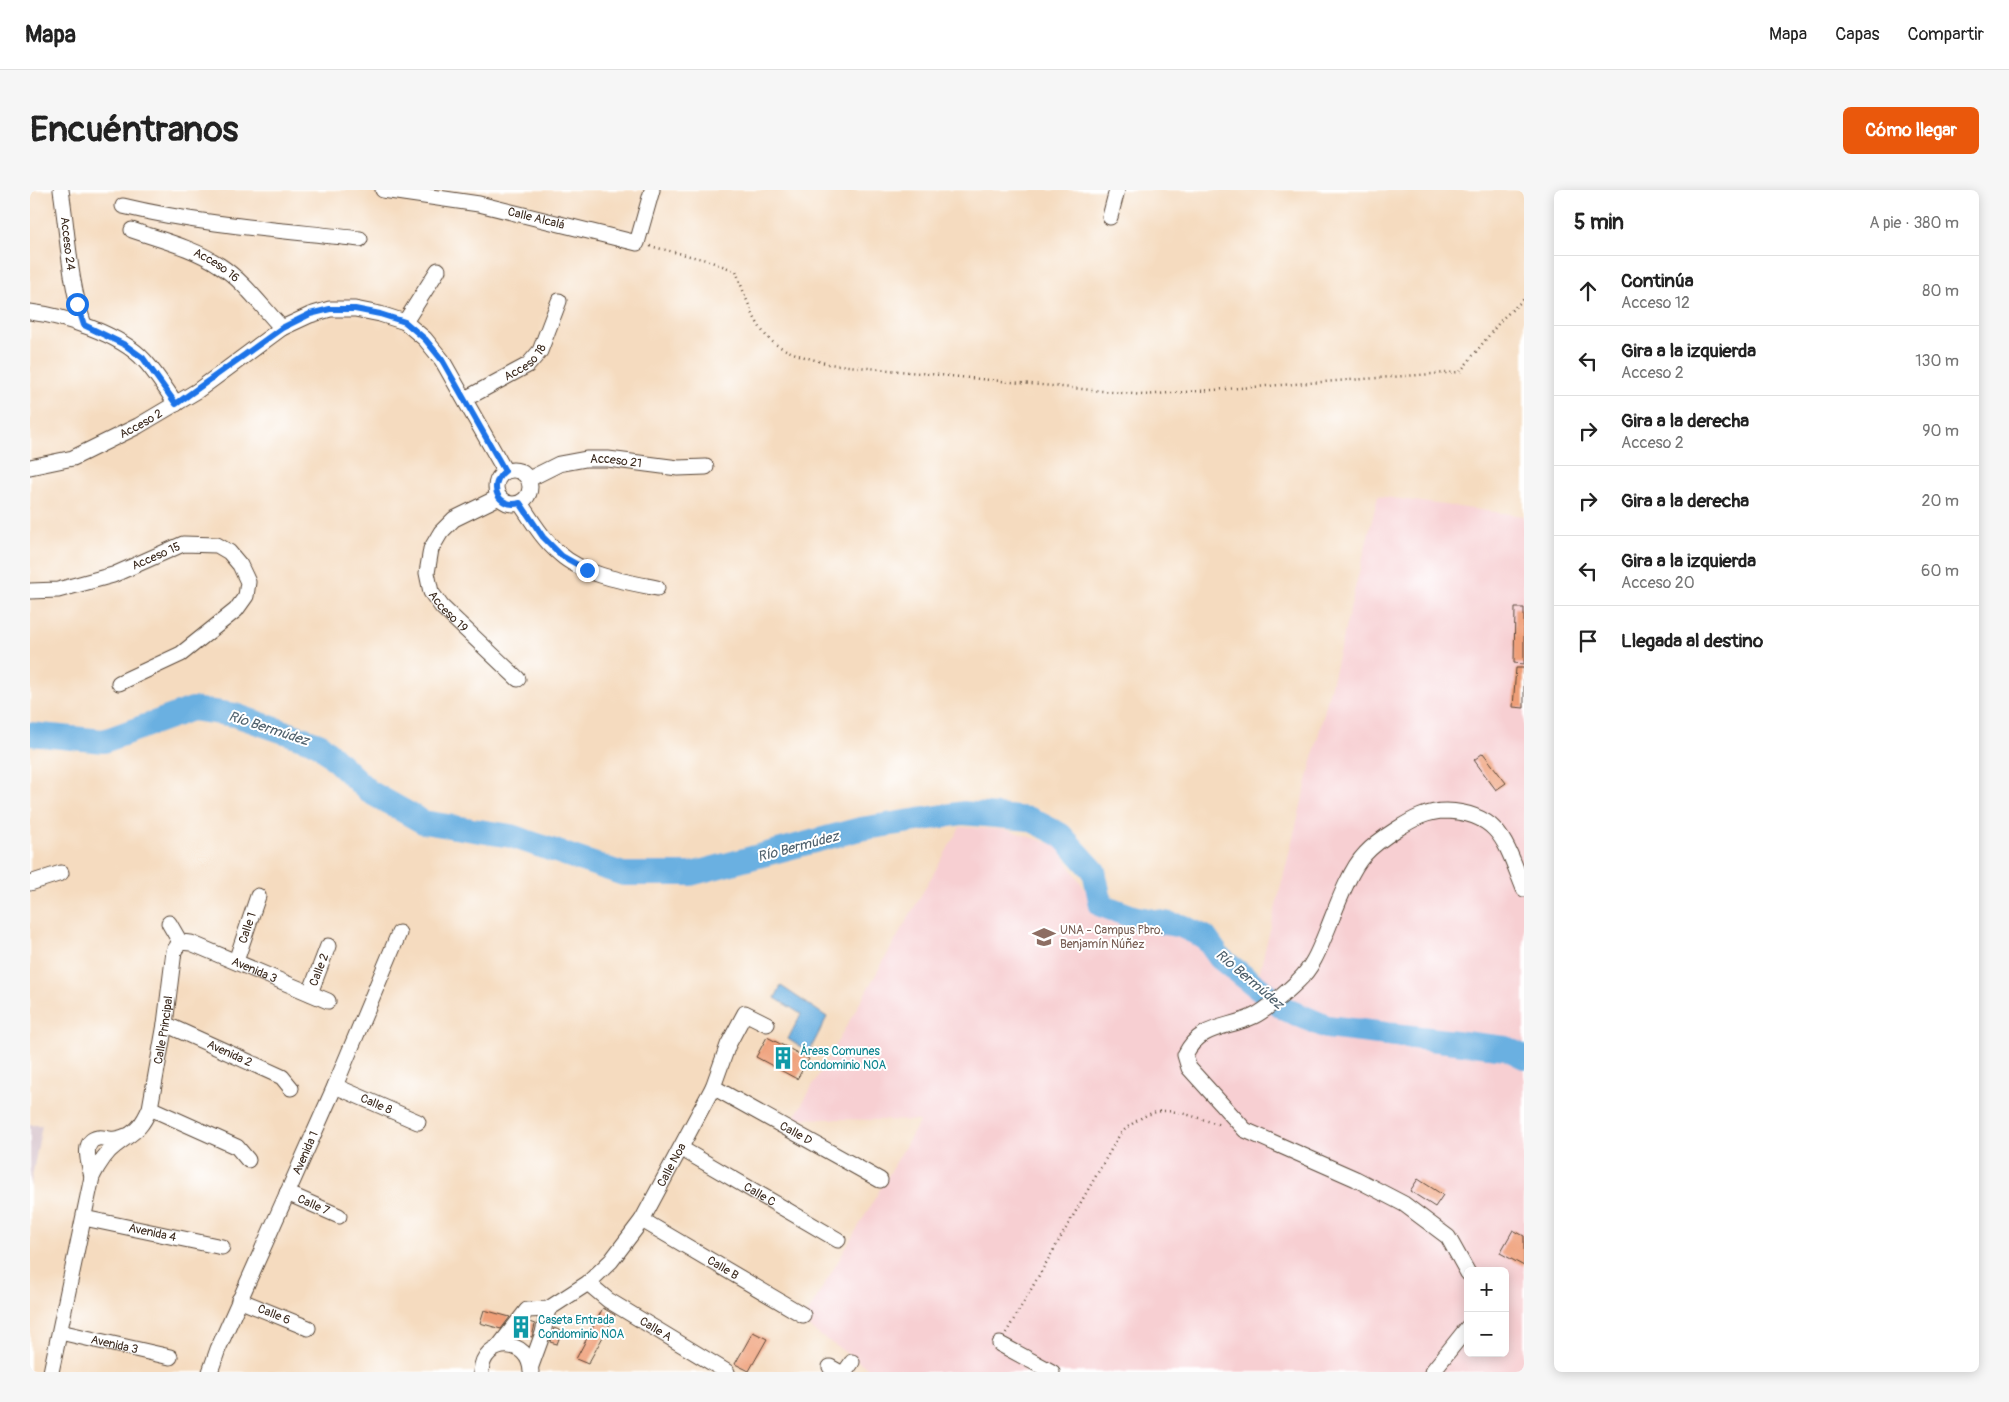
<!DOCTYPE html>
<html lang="es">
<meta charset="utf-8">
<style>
:root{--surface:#fff;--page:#f6f6f6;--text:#222;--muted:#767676;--line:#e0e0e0;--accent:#ea580c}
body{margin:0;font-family:Pangolin,sans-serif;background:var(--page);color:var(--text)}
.controls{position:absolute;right:15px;bottom:15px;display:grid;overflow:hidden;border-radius:8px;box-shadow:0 2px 12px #0003}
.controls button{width:45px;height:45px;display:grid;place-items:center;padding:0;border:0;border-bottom:1px solid var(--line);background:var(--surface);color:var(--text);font:25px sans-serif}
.stop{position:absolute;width:15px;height:15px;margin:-11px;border:4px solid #1a73e8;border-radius:50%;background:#fff}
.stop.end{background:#1a73e8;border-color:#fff;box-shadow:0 1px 5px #0008}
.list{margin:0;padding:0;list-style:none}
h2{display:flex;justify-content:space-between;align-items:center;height:65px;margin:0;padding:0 20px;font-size:21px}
h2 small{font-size:16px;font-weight:400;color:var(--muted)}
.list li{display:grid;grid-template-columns:32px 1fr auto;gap:15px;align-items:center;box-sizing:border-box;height:70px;padding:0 20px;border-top:1px solid var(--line)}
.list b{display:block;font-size:19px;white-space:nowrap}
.list p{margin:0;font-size:16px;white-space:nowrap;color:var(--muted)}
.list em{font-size:16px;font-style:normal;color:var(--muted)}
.icon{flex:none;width:28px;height:28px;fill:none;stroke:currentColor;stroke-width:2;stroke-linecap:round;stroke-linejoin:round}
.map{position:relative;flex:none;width:1494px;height:1182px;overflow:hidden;border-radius:8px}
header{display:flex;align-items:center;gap:30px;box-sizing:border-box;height:70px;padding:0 25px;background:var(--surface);border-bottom:1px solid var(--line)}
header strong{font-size:24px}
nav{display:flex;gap:28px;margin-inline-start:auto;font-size:18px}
.intro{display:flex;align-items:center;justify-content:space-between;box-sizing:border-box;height:120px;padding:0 30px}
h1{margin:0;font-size:35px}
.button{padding:12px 22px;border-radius:8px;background:var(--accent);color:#fff;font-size:18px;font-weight:700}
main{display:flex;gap:30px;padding:0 30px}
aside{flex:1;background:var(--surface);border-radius:8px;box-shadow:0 2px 12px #0003}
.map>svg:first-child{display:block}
</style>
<header>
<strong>Mapa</strong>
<nav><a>Mapa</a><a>Capas</a><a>Compartir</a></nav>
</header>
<div class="intro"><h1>Encuéntranos</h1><a class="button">Cómo llegar</a></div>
<main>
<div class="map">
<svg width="1494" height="1182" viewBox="0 0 1494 1182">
<rect width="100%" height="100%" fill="#fff"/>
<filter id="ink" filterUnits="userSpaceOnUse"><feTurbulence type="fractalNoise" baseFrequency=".02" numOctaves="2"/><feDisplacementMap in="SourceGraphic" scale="10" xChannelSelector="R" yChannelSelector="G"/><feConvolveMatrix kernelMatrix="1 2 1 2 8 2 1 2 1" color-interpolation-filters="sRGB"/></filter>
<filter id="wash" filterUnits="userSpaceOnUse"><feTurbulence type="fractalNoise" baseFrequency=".0096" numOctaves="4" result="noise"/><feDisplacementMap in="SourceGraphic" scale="20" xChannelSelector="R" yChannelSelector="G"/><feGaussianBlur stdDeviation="1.12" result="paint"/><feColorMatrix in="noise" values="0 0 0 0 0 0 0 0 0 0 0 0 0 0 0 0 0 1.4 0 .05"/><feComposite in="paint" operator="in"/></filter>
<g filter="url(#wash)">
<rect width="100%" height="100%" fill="#f5dbbf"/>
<path fill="#f7cfd2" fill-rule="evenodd" d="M1348,306L1494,326V1182H844L772,1133L890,931L764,928L930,637L978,640L1026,655L1068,719L1099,731L1150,741L1170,752L1186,777L1224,804ZM1438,1081H1475V1163H1438Z"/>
<polygon fill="#d2bdc6" points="0,935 12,935 0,997"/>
<polygon fill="#6ab0e1" stroke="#526d80" points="751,796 797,827 779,862 758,849 771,824 745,808"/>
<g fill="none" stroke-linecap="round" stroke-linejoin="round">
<polyline stroke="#6ab0e1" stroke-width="24" points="0,544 74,551 162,519 205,525 289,554 338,601 393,632 481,646 593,684 661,684 830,639 933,623 1000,629 1031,645 1064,681 1071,715 1103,727 1151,736 1175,747 1190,768 1257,820 1297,837 1476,858 1494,867"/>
</g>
<g id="blocks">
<g fill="#ef9f78">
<polygon points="1485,418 1494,418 1494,474 1484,473"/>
<polygon points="1486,478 1494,478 1494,518 1483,517"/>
<polygon points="1453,563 1476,593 1466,600 1444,570"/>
<polygon points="737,847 779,869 767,889 726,867"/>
<polygon points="1388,989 1413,1005 1405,1017 1380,1001"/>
<polygon points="1483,1040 1494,1046 1494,1076 1470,1063"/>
<polygon points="573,1118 585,1125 558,1174 546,1169"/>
<polygon points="454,1120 480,1127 471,1139 450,1133"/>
<polygon points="499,1132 505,1134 502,1147 490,1144"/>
<polygon points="524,1138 532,1141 527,1154 520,1152"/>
<polygon points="723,1142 737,1149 719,1181 705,1174"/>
</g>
</g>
</g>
<g filter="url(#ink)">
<use href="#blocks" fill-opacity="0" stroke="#574536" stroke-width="1"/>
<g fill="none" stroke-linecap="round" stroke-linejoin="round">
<defs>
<g id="minor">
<path id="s1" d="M31,0C38,45 39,91 54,135"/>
<path id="s2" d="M353,0L449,14L607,53L622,0"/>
<path d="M93,16C172,35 250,40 330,49"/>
<polyline points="1080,27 1087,0"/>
<path id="s3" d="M102,40C131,50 164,58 189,75C214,91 232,117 252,138"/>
<path d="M0,122C34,126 90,144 114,170C126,183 136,199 146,214"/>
<polyline points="375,132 408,80"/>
<path id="s4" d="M435,209L498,175L510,161L529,111"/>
<path id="s5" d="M0,277L43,268L108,236L167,201L252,138L280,125L300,119H325L350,124L375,132L395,149L412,170L475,281"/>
<circle cx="483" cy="297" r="17"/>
<path id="s6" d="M499,289L529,274L556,269H578L648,278L676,277"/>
<path id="s7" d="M469,307L424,329L411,342L401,359L397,383L401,402L412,417L488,489"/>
<path d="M490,313C502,331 513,350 530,364C553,385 597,392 627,398"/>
<path id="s8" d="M0,401L28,400L83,385L153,354L187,355L199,362L210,375L218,392L216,406L206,420L151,464L89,493"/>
<polyline points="0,693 31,683"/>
<polyline points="139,733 150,752"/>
<path id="s9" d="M150,752L161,753L298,811"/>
<path id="s10" d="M206,771L228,706"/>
<path id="s11" d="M280,803L298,756"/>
<path id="s12" d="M135,834L252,887L261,898"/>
<path id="s13" d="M305,896L388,932"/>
<path id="s14" d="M683,897L850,990"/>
<polyline points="120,918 207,957 218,970"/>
<path id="s15" d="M652,959L808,1050"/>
<path d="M62,987C60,976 50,951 68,948C72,947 76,949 80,949C85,950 91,948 96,946"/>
<path id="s16" d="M257,1003L309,1026"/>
<path id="s17" d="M54,1028L192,1057"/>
<path id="s18" d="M612,1030L773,1125"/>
<path d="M1438,1083L1418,1047L1374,1014L1326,989L1215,940L1159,878L1155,865C1170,834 1197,839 1224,826C1235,821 1259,800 1268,791C1284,776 1290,757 1298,738C1306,718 1320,679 1335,664C1344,654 1356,646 1367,639C1383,629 1397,621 1416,621C1471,623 1476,655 1494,699"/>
<path id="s19" d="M558,1093L578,1110L697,1182"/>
<path id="s20" d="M209,1110L278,1138"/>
<path id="s21" d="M30,1142L140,1167"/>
<polyline points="970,1154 1022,1182"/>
<path id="s22" d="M469,1156L497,1120L518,1119L558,1093L581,1071L612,1030L683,897L698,855L715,823L737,834"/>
<polyline points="501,1176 513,1143 518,1119"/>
<polyline points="800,1177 809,1182"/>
<path id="s23" d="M21,1182L62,987C68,975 75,963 86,955C104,941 110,941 120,918L135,834L144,761L150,752"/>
<path id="s24" d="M180,1182L188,1159L305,896L369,743"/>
<path d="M451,1182C453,1147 500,1147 501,1182"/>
<polyline points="815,1182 822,1172"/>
<polyline points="1402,1182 1438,1137"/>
</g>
</defs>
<use href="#minor" stroke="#574536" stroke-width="17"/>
<g stroke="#574536" stroke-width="2.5" stroke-dasharray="1 4" stroke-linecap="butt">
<path d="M620,56L676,70L706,81C714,102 725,140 744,153C759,164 780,168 798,174L1113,205L1430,182L1472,129L1494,109"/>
<path d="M976,1143L1090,944C1129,908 1146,922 1191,935"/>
</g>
<use href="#minor" stroke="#fff" stroke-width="15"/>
</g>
</g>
<g fill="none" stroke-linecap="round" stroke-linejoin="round" filter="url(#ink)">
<path stroke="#1a73e8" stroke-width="6" d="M47,114L54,135L95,155L113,168L146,214L252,138L280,124L300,119H325L350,124L375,132L395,149L412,170L475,281C457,295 468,319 490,313L513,347L532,366L557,380"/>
</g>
<defs>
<symbol id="university-bare" viewBox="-9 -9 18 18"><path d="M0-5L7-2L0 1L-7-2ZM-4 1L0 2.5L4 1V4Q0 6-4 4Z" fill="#8d6e63" stroke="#fff" stroke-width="2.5" paint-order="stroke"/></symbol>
<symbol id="building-bare" viewBox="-9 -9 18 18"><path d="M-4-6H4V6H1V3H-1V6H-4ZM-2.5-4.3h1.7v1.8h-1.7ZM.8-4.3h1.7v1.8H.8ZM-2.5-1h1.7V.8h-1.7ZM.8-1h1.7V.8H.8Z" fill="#0f9aa8" stroke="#fff" stroke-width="2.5" paint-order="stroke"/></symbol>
</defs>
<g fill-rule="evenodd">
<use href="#university-bare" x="998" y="731" width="32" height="32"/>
<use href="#building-bare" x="737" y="852" width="32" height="32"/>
<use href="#building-bare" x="475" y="1121" width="32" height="32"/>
</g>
<g text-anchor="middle" stroke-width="4" stroke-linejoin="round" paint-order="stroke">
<g font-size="12" fill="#3b2a1e" stroke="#fff">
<text dy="4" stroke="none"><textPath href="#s2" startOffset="156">Calle Alcalá</textPath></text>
<text dy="4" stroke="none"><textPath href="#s1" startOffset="54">Acceso 24</textPath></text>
<text dy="4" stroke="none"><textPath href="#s3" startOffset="92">Acceso 16</textPath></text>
<text dy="4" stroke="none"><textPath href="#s4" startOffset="71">Acceso 18</textPath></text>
<text dy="4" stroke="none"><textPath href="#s5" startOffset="120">Acceso 2</textPath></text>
<text dy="4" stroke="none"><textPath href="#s6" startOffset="91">Acceso 21</textPath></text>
<text dy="4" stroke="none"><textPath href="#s8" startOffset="132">Acceso 15</textPath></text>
<text dy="4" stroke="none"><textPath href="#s7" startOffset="158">Acceso 19</textPath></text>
<text dy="4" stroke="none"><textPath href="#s10" startOffset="35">Calle 1</textPath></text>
<text dy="4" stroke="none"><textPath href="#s9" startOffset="80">Avenida 3</textPath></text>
<text dy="4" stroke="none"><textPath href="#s11" startOffset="25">Calle 2</textPath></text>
<text dy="4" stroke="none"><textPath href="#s23" startOffset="370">Calle Principal</textPath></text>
<text dy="4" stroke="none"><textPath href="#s12" startOffset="71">Avenida 2</textPath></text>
<text dy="4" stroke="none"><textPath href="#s13" startOffset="45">Calle 8</textPath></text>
<text dy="4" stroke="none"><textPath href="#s14" startOffset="95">Calle D</textPath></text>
<text dy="4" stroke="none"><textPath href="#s24" startOffset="239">Avenida 1</textPath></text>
<text dy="4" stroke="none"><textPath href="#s22" startOffset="260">Calle Noa</textPath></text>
<text dy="4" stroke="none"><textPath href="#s15" startOffset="90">Calle C</textPath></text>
<text dy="4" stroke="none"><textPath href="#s16" startOffset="29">Calle 7</textPath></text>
<text dy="4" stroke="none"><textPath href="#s17" startOffset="70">Avenida 4</textPath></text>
<text dy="4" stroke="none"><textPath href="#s18" startOffset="94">Calle B</textPath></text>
<text dy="4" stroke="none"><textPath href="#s20" startOffset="38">Calle 6</textPath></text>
<text dy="4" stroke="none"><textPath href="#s19" startOffset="82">Calle A</textPath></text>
<text dy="4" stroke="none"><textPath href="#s21" startOffset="56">Avenida 3</textPath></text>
</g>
<g font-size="12" fill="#785e54" stroke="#fff" text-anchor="start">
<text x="1030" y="744">UNA - Campus Pbro.<tspan x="1030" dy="14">Benjamín Núñez</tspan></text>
</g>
<g font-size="12" fill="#0d838f" stroke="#fff" text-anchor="start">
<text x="770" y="865">Áreas Comunes<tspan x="770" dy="14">Condominio NOA</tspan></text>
<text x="508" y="1134">Caseta Entrada<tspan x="508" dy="14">Condominio NOA</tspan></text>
</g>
<g font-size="14" font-style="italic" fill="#4e606c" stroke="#fff">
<text transform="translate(239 538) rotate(18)" y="5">Río Bermúdez</text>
<text transform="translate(768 656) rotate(-15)" y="5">Río Bermúdez</text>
<text transform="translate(1220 789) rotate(40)" y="5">Río Bermúdez</text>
</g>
</g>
</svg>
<div class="controls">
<button>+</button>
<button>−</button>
</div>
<div class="stop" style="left:47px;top:114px"></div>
<div class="stop end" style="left:557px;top:380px"></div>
</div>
<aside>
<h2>5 min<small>A pie · 380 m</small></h2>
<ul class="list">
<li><svg class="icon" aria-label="ahead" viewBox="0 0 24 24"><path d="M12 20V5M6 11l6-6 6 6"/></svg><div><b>Continúa</b><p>Acceso 12</p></div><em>80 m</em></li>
<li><svg class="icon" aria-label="left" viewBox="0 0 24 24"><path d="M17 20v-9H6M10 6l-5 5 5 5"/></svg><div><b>Gira a la izquierda</b><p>Acceso 2</p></div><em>130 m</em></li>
<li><svg class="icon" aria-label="right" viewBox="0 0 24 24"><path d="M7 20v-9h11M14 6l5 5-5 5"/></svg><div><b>Gira a la derecha</b><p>Acceso 2</p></div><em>90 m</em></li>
<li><svg class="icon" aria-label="right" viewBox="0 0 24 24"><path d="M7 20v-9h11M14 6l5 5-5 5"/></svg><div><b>Gira a la derecha</b></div><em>20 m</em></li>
<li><svg class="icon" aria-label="left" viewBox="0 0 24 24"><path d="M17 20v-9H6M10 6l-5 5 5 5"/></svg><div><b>Gira a la izquierda</b><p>Acceso 20</p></div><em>60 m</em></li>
<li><svg class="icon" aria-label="arrive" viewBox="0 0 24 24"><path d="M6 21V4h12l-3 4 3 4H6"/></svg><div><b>Llegada al destino</b></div></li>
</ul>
</aside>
</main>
